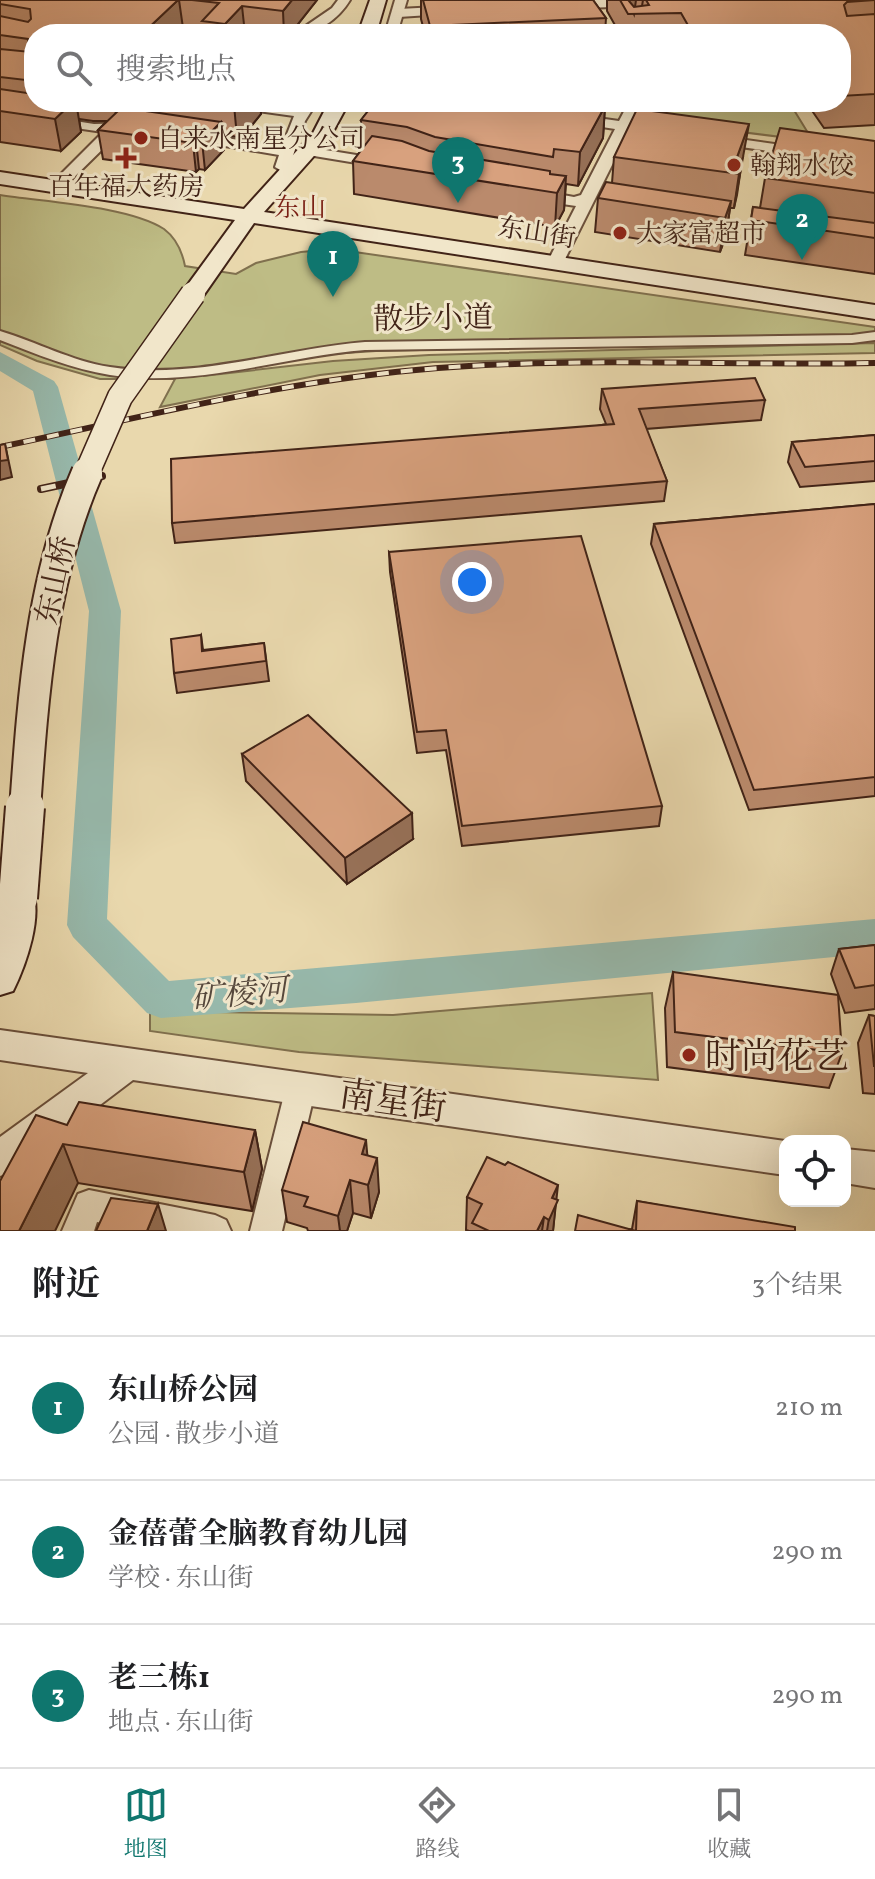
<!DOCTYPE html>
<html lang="zh">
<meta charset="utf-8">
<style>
:root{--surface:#fff;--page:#f2f2f2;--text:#202124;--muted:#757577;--line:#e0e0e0;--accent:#0f766e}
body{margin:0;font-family:Vollkorn,"Noto Serif SC",serif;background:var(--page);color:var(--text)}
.controls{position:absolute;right:24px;bottom:24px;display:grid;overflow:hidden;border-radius:16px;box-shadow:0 8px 32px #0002}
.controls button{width:72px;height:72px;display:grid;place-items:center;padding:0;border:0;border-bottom:2px solid var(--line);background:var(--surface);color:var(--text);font:40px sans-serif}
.you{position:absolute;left:472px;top:582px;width:28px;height:28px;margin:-20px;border:6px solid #fff;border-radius:50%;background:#1a73e8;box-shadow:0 0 0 12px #1a73e833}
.badge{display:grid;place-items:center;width:52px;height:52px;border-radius:50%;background:var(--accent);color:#fff;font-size:26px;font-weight:700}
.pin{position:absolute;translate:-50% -66px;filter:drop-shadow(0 2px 4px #0008)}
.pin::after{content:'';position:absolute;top:42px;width:28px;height:24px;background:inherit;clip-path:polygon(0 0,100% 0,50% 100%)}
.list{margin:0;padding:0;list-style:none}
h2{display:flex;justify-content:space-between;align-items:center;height:104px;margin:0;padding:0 32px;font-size:34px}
h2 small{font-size:26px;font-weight:400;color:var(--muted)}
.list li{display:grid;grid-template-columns:52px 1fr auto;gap:24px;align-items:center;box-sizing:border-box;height:144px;padding:0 32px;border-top:2px solid var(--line)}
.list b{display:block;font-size:30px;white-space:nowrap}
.list p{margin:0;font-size:26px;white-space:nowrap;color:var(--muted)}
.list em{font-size:26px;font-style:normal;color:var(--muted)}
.icon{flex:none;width:44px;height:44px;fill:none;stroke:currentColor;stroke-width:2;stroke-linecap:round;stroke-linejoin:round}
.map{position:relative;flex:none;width:875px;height:1231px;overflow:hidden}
.search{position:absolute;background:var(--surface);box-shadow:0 8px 32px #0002;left:24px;right:24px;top:24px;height:88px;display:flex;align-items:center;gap:20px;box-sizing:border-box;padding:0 28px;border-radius:32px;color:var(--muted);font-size:30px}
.sheet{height:536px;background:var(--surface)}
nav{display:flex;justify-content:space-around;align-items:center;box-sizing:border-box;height:112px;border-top:2px solid var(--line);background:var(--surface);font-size:22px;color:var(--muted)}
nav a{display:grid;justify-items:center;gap:4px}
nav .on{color:var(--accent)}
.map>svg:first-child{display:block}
</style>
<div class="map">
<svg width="875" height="1231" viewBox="0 0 875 1231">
<rect width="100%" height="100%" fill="#e9d8ad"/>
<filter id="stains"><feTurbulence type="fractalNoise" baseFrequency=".0025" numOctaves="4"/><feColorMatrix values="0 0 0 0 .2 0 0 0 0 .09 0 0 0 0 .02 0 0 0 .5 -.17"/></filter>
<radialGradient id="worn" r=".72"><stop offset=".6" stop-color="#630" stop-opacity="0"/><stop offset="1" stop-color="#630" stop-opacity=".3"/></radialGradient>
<g fill="#bebc85" stroke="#80704e" stroke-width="2">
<polygon points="645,102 789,102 813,141 637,119"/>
<path d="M0,195C44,202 128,206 164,229C176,238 182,251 185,266L236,274L256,263L301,252L334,249L875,327V333L825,341L376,351L314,355L203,376L333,361L429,355L875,343V353L433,362L320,375L160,407L175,379H100L37,361L0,345Z"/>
<polygon points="652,993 658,1080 299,1052 150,1031 150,1011 393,1015"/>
</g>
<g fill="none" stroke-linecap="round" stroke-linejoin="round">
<polygon fill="#97b9ac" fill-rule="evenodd" points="0,352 54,381 58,387 121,611 107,919 169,981 875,919 875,953 356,1003 161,1018 147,1013 73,937 67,925 89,611 33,391 0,371"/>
<defs>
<path id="pedestrian" d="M0,331C37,342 71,361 110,367C195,380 281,349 365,342L852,335L875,332V340L852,343L365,350C281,357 195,388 110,375C72,369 36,354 0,340Z"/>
<g id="minor">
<path d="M338,0H350C338,20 317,34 294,34L332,8Z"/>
<polygon points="395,0 407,0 397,34 385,34"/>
<polygon points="215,102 253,102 299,108 303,102 317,102 305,121 289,167 282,171 275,167 279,155 195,141 188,137 195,133 282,147 294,116 222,106"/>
<polygon points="629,102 643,102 633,123 662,128 664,131 657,135 629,131 563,263 555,268 549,266 547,263 576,206 535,200 527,195 535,190 574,197 581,195 615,129 576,123 569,119 576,115 619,121"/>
<polygon points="0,109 94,124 130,123 137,127 135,130 120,132 61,190 51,190 51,184 103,132 0,117"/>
<polygon points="718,136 803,148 810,152 803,156 713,143 711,140"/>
<polygon points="307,147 381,159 388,163 381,167 302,154 302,148"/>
<polygon points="301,1073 311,1077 316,1087 282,1231 250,1231 286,1087 291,1077"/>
<polygon points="89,1190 215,1215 226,1220 231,1231 140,1231 97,1222 94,1231 62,1231 78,1194"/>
</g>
<g id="tertiary">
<polygon points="577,0 693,0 686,4 562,9 555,5 562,1"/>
<polygon points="455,6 462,10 460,13 399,17 392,13 399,9"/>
<polygon points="0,1030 785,1141 785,1175 133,1080 13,1171 0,1176 0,1137 88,1073 0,1060"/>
<polygon points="845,1149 875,1152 875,1188 845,1183"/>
</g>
<g id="secondary">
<polygon points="370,0 386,0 376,34 358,34"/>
<polygon points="329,102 349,102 329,139 264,212 875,305 875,319 254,223 201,299 185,299 181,294 235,220 0,184 0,172 244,209 313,133"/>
<path d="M18,883L31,887C44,914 26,965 13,991L0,995V898L5,887Z"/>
</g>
</defs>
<use href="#pedestrian" stroke="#6b503c" stroke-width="4"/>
<use href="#minor" stroke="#6b503c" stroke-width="4"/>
<use href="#tertiary" stroke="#6b503c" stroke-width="4"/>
<use href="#secondary" stroke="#412317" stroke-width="4"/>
<use href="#pedestrian" fill="#f1e6ca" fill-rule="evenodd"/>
<use href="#minor" fill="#f1e6ca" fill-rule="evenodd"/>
<use href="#tertiary" fill="#f1e6ca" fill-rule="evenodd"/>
<use href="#secondary" fill="#f1e6ca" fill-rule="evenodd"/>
<defs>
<path id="rail-far1" d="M0,447C138,418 275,383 416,370C568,356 722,366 875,363"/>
<polyline id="rail" points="41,489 102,476"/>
</defs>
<use href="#rail-far1" stroke="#412317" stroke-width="6"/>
<use href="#rail" stroke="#412317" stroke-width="8"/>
<use href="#rail-far1" stroke="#f1e6ca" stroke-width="4" stroke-dasharray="12" stroke-linecap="butt"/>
<use href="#rail" stroke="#f1e6ca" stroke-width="5" stroke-dasharray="15" stroke-linecap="butt"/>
<defs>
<polyline id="secondary-bridge-far2" points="86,475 120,397 193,294"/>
<path id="secondary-bridge-far1" d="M25,809C33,696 41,578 87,473"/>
<polyline id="secondary-bridge" points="18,898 25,807"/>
</defs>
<use href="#secondary-bridge-far2" stroke="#412317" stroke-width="27" stroke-linecap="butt"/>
<use href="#secondary-bridge-far1" stroke="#412317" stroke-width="34" stroke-linecap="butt"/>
<use href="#secondary-bridge" stroke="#412317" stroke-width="42" stroke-linecap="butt"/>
<use href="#secondary-bridge-far2" stroke="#f1e6ca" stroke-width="24"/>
<use href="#secondary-bridge-far1" stroke="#f1e6ca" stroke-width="30"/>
<use href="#secondary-bridge" stroke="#f1e6ca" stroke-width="38"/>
</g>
<g fill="#ba8a6c" stroke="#412317" stroke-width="2">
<polygon points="0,0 317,0 292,32 306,34 203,34 203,31 183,28 34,34 34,102 260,102 261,114 244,135 237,137 222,134 224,150 205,170 199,169 196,172 103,159 98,130 107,121 93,121 79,119 81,132 61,151 0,142"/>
<polygon points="421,0 593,0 606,18 605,34 425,34 421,19"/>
<polygon points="607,0 643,0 642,6 643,0 875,0 875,125 824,128 806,102 841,102 841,34 620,34 607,11"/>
<polygon points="370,102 575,102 605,106 603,138 578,186 566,184 564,210 555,227 354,194 353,161 362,149 361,120 370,109"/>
<polygon points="875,141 875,274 745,255 753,207 760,208 765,178"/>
<polygon points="614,157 743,157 734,208 730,208 726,236 720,252 595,232 598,198 612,183"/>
<polygon points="602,389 765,400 761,420 646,429 667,481 664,501 175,543 172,523 606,424 600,409"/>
<polygon points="875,435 875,481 800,487 788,462 792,442"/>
<polygon points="875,504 875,796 749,810 651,544 654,524"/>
<polygon points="389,552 662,806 659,826 462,846 446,750 417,753 390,572"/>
<polygon points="201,635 203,650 264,643 269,681 177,693 174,673"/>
<polygon points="242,754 413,839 347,884 246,781"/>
<polygon points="875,945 875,1009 845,1013 831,974 839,949"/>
<polygon points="673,972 842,1053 829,1088 667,1067 665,1008"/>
<polygon points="869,1015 875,1016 875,1094 863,1093 858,1043"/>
<polygon points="67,1125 255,1130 262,1169 252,1211 78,1183 0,1231"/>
<polygon points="368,1156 379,1192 371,1218 353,1213 347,1231 308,1231 307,1228 287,1222 282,1190"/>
<polygon points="467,1197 556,1199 553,1231 469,1231 466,1230"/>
<polygon points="637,1201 795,1231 575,1231 632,1229"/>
</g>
<g fill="#977158" stroke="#412317" stroke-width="2">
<polygon points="178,0 179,0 183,28 177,34 142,34"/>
<polygon points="292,0 317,0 290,34 284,34 283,11"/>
<polygon points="630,0 636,0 634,14 629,1"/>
<polygon points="242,6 245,34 226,34 225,24"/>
<polygon points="73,102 76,102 81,132 61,151 55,119"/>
<polygon points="242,102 260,102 261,114 244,135 237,137 234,105"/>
<polygon points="605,106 603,138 578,186 580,152"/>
<polygon points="221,122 224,150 205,170 202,141"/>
<polygon points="749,124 743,157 737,174 736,160"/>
<polygon points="196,140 199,169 196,172 193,143"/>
<polygon points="742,161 737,195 734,208 739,174"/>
<polygon points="566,176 564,210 555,227 557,193"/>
<polygon points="731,201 726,236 720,252 725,218"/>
<polygon points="5,444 12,477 0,480 0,461"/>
<polygon points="412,813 413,839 347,884 345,858"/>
<polygon points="255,1130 262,1169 252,1211 244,1172"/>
<polygon points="366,1140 369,1174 362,1154"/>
<polygon points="63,1144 78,1183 55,1231 19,1231"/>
<polygon points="377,1158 379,1192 371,1218 368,1185"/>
<polygon points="350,1180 353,1213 347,1231 340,1231 338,1216"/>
<polygon points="558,1185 553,1231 547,1231 552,1198"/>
<polygon points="158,1204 166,1231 147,1231"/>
<polygon points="544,1217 542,1231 537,1231"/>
</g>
<g fill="#d8a17e" stroke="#412317" stroke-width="2">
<polygon points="0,0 178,0 142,34 34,34 34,81 0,77 0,49 30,52 28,39 0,35 0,16 28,22 31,19 30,9 0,4"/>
<polygon points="192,0 292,0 283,11 242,6 225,24 202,21 219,3"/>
<polygon points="423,0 593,0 606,18 430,26"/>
<polygon points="620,0 630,0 629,1 634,7 649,5 646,0 875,0 847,2 844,5 847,16 875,14 875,94 841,96 841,34 693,34 681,13 628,14"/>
<polygon points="282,31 306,34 279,34"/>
<polygon points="0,89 34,94 34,102 73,102 55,119 0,111"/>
<polygon points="217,102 242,102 234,105"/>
<polygon points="375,102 575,102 605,106 580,152 554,149 553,157 435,137 407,127 361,120"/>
<polygon points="118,107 221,122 202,141 196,140 193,143 98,130 117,112 114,111"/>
<polygon points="637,109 749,124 736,160 742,161 739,174 614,157"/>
<polygon points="780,128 875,141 875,193 765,178"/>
<polygon points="372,136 402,141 429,151 550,171 550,174 566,176 557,193 353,161"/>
<polygon points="606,182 731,201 725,218 598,198"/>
<polygon points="753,207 875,223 875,238 751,220"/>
<polygon points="755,378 765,400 639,409 667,481 172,523 171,459 614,424 602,389"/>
<polygon points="875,435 875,461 805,467 792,442"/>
<polygon points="5,444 8,460 0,461 0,445"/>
<polygon points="875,504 875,777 754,790 654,524"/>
<polygon points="581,536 662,806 462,826 446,730 417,732 389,552"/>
<polygon points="201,635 202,651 264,643 266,661 174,673 171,639"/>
<polygon points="308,715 412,813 345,858 242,754"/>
<polygon points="875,945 875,985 855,988 839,949"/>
<polygon points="673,972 838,995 842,1053 675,1032"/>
<polygon points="869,1015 875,1016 875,1066 874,1066"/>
<polygon points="79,1102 255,1130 244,1172 63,1144 19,1231 0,1231 0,1181 36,1115 67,1125"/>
<polygon points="303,1122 366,1140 362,1154 377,1158 368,1185 350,1180 338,1216 304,1206 308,1197 282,1190"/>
<polygon points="487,1157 505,1165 508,1162 558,1185 552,1198 558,1200 549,1220 544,1217 537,1231 489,1231 472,1223 482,1204 467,1197"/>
<polygon points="111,1198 158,1204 147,1231 96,1231"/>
<polygon points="637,1201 795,1227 795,1231 575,1231 578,1215 636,1231"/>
</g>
<g fill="#8f2418" stroke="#f1e6ca" stroke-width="3">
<circle cx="141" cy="138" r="8"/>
<path d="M122 146h8v8h8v8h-8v8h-8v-8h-8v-8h8z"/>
<circle cx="734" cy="165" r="8"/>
<circle cx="620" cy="233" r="8"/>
<circle cx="689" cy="1055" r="8"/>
</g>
<g text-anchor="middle" stroke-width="6" stroke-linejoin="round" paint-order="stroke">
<g font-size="26" fill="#412317" stroke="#f1e6ca" text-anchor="start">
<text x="157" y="147">自来水南星分公司</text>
<text x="750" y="174">翰翔水饺</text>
<text x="126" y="195" text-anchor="middle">百年福大药房</text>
<text x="636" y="242">大家富超市</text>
</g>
<g font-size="26" fill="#7a1f14" stroke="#f1e6ca">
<text x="300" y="216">东山</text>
</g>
<g font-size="26" fill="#412317" stroke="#f1e6ca">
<text transform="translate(537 232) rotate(9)" y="9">东山街</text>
</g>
<g font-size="30" fill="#412317" stroke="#f1e6ca">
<text transform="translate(433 318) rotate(-1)" y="10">散步小道</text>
<text transform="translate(55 580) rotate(-78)" y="10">东山桥</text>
</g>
<g font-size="32" font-style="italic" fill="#56483c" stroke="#f1e6ca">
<text transform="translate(239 993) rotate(-5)" y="11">矿棱河</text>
</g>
<g font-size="36" fill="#412317" stroke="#f1e6ca" text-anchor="start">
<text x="705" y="1068">时尚花艺</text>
</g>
<g font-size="36" fill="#412317" stroke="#f1e6ca">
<text transform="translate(393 1100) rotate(8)" y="13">南星街</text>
</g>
</g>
<rect width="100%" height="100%" filter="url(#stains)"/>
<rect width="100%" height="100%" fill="url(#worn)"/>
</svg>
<div class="controls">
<button><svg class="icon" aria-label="locate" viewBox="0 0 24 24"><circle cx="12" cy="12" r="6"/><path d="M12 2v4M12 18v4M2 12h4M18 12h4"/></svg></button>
</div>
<div class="you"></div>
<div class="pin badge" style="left:333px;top:297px">1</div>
<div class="pin badge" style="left:802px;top:260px">2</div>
<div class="pin badge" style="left:458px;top:203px">3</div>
<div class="search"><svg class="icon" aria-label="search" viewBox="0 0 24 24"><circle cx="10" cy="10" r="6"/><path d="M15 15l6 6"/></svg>搜索地点</div>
</div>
<section class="sheet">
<h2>附近<small>3个结果</small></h2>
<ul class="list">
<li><span class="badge">1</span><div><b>东山桥公园</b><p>公园 · 散步小道</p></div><em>210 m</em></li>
<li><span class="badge">2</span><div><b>金蓓蕾全脑教育幼儿园</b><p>学校 · 东山街</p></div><em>290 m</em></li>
<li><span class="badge">3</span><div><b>老三栋1</b><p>地点 · 东山街</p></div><em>290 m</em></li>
</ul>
</section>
<nav>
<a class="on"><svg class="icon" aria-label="map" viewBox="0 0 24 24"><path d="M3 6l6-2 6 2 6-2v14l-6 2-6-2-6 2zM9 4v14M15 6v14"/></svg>地图</a>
<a><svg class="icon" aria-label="directions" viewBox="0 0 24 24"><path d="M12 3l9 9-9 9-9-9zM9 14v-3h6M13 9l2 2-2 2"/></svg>路线</a>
<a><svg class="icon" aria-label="saved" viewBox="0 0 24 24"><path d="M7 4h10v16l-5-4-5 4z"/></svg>收藏</a>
</nav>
